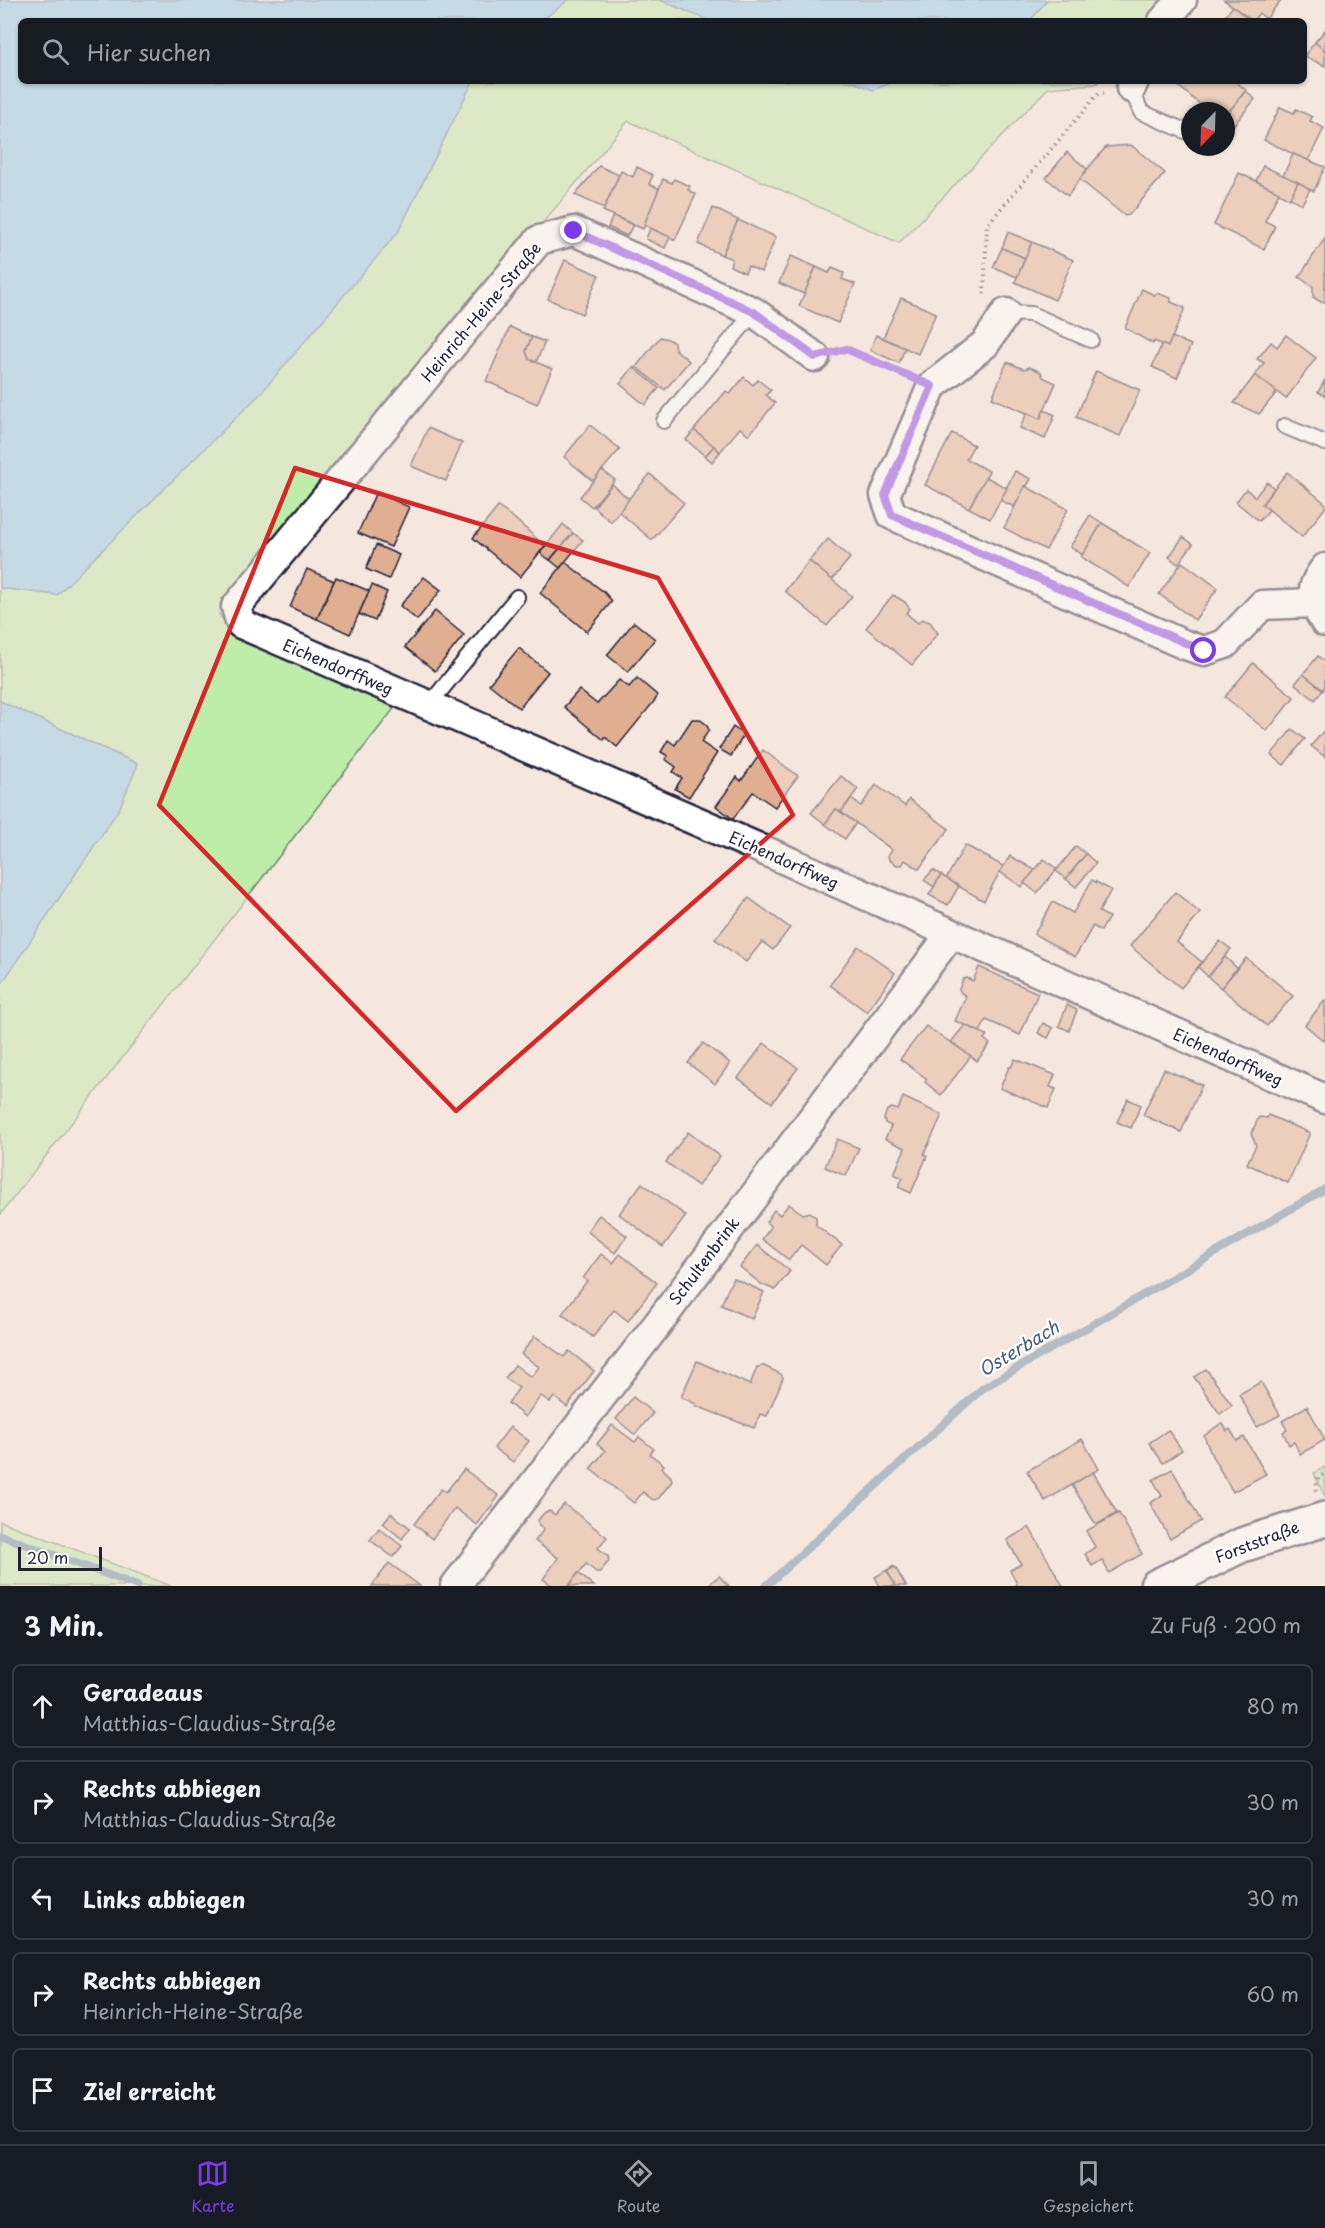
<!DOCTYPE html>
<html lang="de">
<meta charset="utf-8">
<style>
:root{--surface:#171b24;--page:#242831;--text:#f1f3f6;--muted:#9ea1a6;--line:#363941;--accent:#7c3aed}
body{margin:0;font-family:"Playpen Sans",sans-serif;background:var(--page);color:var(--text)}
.compass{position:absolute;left:1181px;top:102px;width:54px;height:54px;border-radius:50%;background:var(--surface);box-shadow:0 2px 4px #0004;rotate:203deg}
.scale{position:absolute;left:18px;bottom:15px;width:84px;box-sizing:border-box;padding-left:6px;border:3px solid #22223b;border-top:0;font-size:16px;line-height:21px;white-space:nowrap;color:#22223b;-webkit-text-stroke:4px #fff;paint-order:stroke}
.stop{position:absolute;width:18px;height:18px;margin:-14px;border:4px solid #7c3aed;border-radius:50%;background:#fff}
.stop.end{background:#7c3aed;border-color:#fff;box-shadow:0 2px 6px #0008}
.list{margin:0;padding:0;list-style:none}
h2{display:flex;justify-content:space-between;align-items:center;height:78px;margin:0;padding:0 24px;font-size:26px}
h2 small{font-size:20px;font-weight:400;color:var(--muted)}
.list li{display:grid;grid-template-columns:39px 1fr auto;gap:18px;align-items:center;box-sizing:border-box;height:84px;margin:0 12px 12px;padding:0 12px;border:2px solid var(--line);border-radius:9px}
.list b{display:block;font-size:22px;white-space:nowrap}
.list p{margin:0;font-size:20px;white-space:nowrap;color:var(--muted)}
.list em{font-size:20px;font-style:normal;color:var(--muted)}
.icon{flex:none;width:33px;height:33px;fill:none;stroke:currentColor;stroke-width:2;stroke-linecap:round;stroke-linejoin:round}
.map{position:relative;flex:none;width:1325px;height:1586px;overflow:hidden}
.search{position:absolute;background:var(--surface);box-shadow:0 2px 4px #0004;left:18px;right:18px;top:18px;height:66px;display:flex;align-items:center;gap:15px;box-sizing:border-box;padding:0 21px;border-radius:9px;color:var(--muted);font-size:22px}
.sheet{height:558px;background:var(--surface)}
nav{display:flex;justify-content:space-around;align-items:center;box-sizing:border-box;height:84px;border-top:2px solid var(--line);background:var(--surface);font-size:16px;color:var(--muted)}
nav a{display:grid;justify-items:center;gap:3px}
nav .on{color:var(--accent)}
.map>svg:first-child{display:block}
</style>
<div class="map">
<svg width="1325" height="1586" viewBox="0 0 1325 1586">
<rect width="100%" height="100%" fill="#f6e7de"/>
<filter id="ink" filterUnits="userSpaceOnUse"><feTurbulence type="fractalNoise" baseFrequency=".0167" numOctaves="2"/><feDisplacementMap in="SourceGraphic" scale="12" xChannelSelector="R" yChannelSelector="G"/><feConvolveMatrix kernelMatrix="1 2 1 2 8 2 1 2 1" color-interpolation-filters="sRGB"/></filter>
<g filter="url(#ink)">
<g fill="#beeca9" stroke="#708772" stroke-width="1.5">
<polygon points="568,0 660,0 710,21 541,21"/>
<polygon points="1047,0 1170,0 1151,21 1030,21"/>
<polygon points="473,81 851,81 873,90 895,81 1099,81 1096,84 1048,88 899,243 628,121 226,601 219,615 228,626 396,706 0,1215 0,986 119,809 138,764 0,701 0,588 57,595 398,232"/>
<polygon points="1325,1467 1325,1497 1314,1473"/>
<polygon points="0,1521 171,1586 0,1586"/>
</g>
<g fill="#8cc9ed" stroke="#6286a6" stroke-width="1.5">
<polygon points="0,0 568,0 541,21 21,21 21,81 473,81 398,232 261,393 57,595 0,588"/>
<polygon points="660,0 1047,0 1030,21 710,21"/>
<polygon points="851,81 895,81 873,90"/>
<polygon points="0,701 138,764 119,809 0,986"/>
</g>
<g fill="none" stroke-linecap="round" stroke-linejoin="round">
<g stroke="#6286a6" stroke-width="8">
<polyline points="0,1535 138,1586"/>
<polyline points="766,1586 983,1388 1325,1189"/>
</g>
</g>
<g fill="#e0af92" stroke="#22223b" stroke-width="1.5">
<polygon points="1224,0 1281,0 1266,19 1259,13 1253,21"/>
<polygon points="1233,6 1250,21 1221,21"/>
<polygon points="1325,30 1325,51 1315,42"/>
<polygon points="1315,42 1325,51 1325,66 1304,56"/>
<polygon points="1180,81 1235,81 1246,90 1226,115 1226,111 1208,111 1177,85"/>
<polygon points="1246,91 1255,99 1233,126 1226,121 1226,115"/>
<polygon points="1280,107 1294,113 1296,109 1312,117 1310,121 1324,128 1308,161 1264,140"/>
<polygon points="1131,145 1165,173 1129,215 1125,216 1079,179 1106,147"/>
<polygon points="1067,152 1087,169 1068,196 1046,178"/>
<polygon points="1293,154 1325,167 1314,191 1283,176"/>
<polygon points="599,166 619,175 604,208 575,195"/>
<polygon points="1263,166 1298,182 1290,199 1256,181"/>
<polygon points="637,167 653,175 649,184 660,189 643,229 603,211 621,171 633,177"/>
<polygon points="1239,173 1279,192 1265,221 1275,226 1264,249 1214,225"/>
<polygon points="663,179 672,183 674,179 690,186 688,190 696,194 675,240 644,225"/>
<polygon points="1298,182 1310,189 1302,204 1290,198"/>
<polygon points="713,208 738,220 722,255 698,244"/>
<polygon points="613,216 633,225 627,236 608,227"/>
<polygon points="738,220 776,237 761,272 748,266 745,273 730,266 732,259 722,255"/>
<polygon points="650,228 670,237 665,248 646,239"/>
<polygon points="1008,232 1032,242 1025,258 1002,248"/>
<polygon points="1325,238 1325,302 1321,302 1313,297 1313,287 1299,277"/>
<polygon points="1032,242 1073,260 1055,300 1015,282"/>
<polygon points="1002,248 1025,258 1017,277 993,267"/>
<polygon points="791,256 816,267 804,294 779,283"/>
<polygon points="565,260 599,275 582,314 548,299"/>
<polygon points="816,267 829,273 832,268 844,273 842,279 855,284 838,323 799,306"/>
<polygon points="1142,289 1154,295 1157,293 1171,298 1171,302 1185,308 1168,347 1154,341 1153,344 1125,328"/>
<polygon points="901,298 936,313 918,354 883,338"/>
<polygon points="510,327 532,337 526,351 529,359 552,369 537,404 486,381"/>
<polygon points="876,335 905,348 899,363 870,350"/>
<polygon points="1286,335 1316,358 1286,399 1255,375 1264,363 1257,359 1271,342 1277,347"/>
<polygon points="532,337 545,342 536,362 529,359 526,351"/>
<polygon points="660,337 668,339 674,343 675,349 689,361 665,390 636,367"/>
<polygon points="1172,337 1191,345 1177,378 1152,367 1162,344 1168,347"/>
<polygon points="1007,362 1024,369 1030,367 1041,372 1043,377 1056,383 1040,419 992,398"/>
<polygon points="633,367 659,388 645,405 620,384"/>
<polygon points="1096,371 1140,390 1120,436 1076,417"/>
<polygon points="1255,375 1277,392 1259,414 1234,403"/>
<polygon points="744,377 753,385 758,380 771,390 766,395 775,403 749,435 740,428 720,452 694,430 726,391 730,394"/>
<polygon points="1325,380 1325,396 1318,392"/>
<polygon points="1044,410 1055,415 1045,439 1020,428 1027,413 1040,419"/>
<polygon points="590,425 620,449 593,481 564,457"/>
<polygon points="428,428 462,443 446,481 411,466"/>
<polygon points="694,430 714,446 705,456 686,440"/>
<polygon points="952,433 974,445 966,459 989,471 969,508 925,485"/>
<polygon points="714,446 720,452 712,462 705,456"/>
<polygon points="602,470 615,480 592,507 580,497"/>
<polygon points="1015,471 1031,479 1014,507 1000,500"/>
<polygon points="1287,472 1325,503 1325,508 1302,537 1262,504"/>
<polygon points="650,474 684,503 652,540 618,511"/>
<polygon points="986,477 1007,488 990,519 969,508"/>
<polygon points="1267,482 1274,488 1262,504 1269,510 1259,521 1236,502 1246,489 1255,497"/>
<polygon points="612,484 629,499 611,522 594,507"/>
<polygon points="1025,486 1068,509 1046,550 1004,528"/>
<polygon points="376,492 409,507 391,547 358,533"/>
<polygon points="498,507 515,519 545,546 520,577 473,538"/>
<polygon points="1090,515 1102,523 1083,555 1070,547"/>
<polygon points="1102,523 1150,553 1129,587 1081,557"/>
<polygon points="563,524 573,533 550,560 540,553"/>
<polygon points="573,533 583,540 560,568 550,560"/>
<polygon points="1183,537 1193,544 1178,564 1169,557"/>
<polygon points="828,539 850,558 832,580 809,561"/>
<polygon points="376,545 399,555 389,579 366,569"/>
<polygon points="809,561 852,596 827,626 785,591"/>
<polygon points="565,562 604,592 612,601 587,632 540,593"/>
<polygon points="1182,562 1218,588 1195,620 1159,594"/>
<polygon points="307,569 334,581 317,619 290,607"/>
<polygon points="336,577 369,591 350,634 317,619"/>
<polygon points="424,577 441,590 417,620 400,606"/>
<polygon points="372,585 387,592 375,621 359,614"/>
<polygon points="893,595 905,602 910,609 906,613 918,623 922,619 930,622 938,633 912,665 866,628"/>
<polygon points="435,611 464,635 435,671 405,647"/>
<polygon points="634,622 655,639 628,672 607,655"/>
<polygon points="519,648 548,672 519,708 489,684"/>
<polygon points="1318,656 1325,662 1325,687 1323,690 1303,674"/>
<polygon points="1253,663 1294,697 1267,731 1225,697"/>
<polygon points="1303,674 1323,690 1315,700 1295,684"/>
<polygon points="637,678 657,695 656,699 617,747 605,737 604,740 564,707 579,690 597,704 619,680 629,687"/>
<polygon points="692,719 699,719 706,724 709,730 701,742 717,753 689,797 675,789 682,778 673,772 676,767 665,759 668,756 661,752 668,740 675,745"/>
<polygon points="733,727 744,735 731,756 719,749"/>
<polygon points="1292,729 1305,739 1284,765 1271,755"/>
<polygon points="1325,729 1325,757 1311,746"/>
<polygon points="763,750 798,776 775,807 753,792 733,819 716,806 737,777 741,781"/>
<polygon points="841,776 858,789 841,812 836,809 825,824 811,813"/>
<polygon points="876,785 905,806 909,799 949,829 919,869 905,860 902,865 897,865 889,860 888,855 892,850 841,812 851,799 861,806"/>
<polygon points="836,809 856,823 845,839 825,824"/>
<polygon points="965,845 1003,866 984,901 946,879"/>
<polygon points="1076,846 1086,854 1066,879 1056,871"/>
<polygon points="1086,854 1096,863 1076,887 1066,879"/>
<polygon points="1010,856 1035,870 1022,887 1000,872"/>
<polygon points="1044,859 1057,869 1037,893 1024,883"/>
<polygon points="933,870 941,875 934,887 924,880"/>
<polygon points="941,875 959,886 948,905 929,895"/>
<polygon points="1092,880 1111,890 1099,912 1109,917 1101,931 1093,926 1075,957 1034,934 1053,902 1073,913"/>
<polygon points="1175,892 1200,913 1177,942 1202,962 1181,988 1130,946"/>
<polygon points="749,898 790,928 773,950 762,942 746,962 715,939"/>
<polygon points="1220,941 1231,949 1208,977 1198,967"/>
<polygon points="858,946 895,973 867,1012 830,985"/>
<polygon points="1225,957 1237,968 1221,988 1208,977"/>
<polygon points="1246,958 1293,996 1267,1026 1221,988"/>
<polygon points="979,967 1038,993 1020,1035 986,1020 980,1032 955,1021 966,996 961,993 959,989 963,979 967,978 973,981"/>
<polygon points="1325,1000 1325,1042 1305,1025"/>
<polygon points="1067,1005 1077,1010 1069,1031 1059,1026"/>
<polygon points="1043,1023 1053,1028 1048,1038 1038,1033"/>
<polygon points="965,1025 987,1035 984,1039 990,1044 977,1061 951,1042"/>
<polygon points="926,1026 971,1056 941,1095 925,1082 927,1079 900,1059"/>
<polygon points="703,1043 730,1063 715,1084 688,1063"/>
<polygon points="764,1043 798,1068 772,1103 738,1078"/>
<polygon points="1015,1059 1055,1075 1050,1087 1056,1089 1048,1108 1000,1088 1009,1067 1011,1067"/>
<polygon points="1164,1069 1202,1085 1181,1132 1143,1115"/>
<polygon points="903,1097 942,1115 924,1154 927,1156 911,1193 898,1187 903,1178 894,1174 905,1148 885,1139 891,1126 885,1123 884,1119 887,1110 892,1108 898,1110"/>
<polygon points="1128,1099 1141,1105 1131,1128 1117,1122"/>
<polygon points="1268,1115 1310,1133 1288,1183 1247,1164 1256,1145 1251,1134 1259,1117 1267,1118"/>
<polygon points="688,1132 720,1156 698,1186 666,1162"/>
<polygon points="837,1139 859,1148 846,1176 825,1167"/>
<polygon points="642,1183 686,1216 663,1247 619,1214"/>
<polygon points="789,1204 803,1214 810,1212 816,1217 816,1225 842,1245 826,1265 801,1245 789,1260 762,1239 771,1227 766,1222 774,1210 780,1215"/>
<polygon points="599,1215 627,1236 615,1253 587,1231"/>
<polygon points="757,1245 790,1271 775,1290 761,1284 740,1267"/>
<polygon points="601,1254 613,1263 620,1254 657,1283 628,1321 614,1310 593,1337 562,1314 587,1281 583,1278"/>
<polygon points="733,1278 764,1292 752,1319 721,1305"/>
<polygon points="535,1336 564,1357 569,1351 594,1371 567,1407 554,1397 550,1402 541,1396 525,1417 508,1403 519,1388 505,1378 515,1365 531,1377 539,1367 521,1354"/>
<polygon points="697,1361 750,1385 757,1367 764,1366 781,1374 783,1378 767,1416 760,1414 754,1428 696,1406 696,1404 681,1397"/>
<polygon points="1206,1369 1232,1405 1220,1414 1194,1377"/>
<polygon points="1261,1382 1280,1415 1257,1427 1239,1394"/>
<polygon points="633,1397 653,1413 635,1435 616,1419"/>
<polygon points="1307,1406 1325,1440 1300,1454 1294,1442 1289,1445 1283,1432 1287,1430 1282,1421"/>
<polygon points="1220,1424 1223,1424 1227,1431 1230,1429 1237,1441 1244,1437 1266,1474 1233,1492 1212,1456 1204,1436"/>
<polygon points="612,1425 635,1442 639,1437 654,1449 650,1454 664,1465 662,1468 671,1477 672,1481 658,1499 653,1500 643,1492 634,1503 590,1469 605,1451 597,1444"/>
<polygon points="510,1427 529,1441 513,1462 494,1448"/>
<polygon points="1168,1430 1182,1450 1163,1463 1149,1443"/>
<polygon points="1082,1439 1099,1469 1045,1501 1027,1471"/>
<polygon points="464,1469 499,1496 477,1525 455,1508 432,1539 414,1524 441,1489 446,1492"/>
<polygon points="1172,1469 1201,1521 1170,1539 1150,1503 1162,1496 1153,1480"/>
<polygon points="1093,1472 1117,1513 1096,1525 1072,1485"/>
<polygon points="564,1504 607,1537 598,1548 608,1556 609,1561 600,1572 596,1572 586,1564 569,1586 553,1586 543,1579 558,1558 535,1541 544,1529 539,1525 538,1520 545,1512 550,1511 555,1515"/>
<polygon points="391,1513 410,1528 402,1539 383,1523"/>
<polygon points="1119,1513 1142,1554 1109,1573 1102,1560 1092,1566 1085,1554 1095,1547 1086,1531"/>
<polygon points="1029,1527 1063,1586 1014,1586 1017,1584 1010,1570 1021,1564 1007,1540"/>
<polygon points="379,1528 402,1546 393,1557 370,1540"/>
<polygon points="389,1563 420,1586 372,1586"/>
<polygon points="894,1566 887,1571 896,1586 880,1586 875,1577"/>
<polygon points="895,1567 906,1586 896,1586 887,1571"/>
<polygon points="578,1573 594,1586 569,1586"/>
<polygon points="719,1576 729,1586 707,1586"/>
</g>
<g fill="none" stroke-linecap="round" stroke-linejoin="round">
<defs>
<g id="lane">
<polyline points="1131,88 1141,112 1190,133"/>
<polyline points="1006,313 1031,314 1091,340"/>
<polyline points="664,421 754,312"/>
<polyline points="1284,426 1325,443"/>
<polyline points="428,706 517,597"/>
</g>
<g id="street">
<polyline points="1163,21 1182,0"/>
<polyline points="1131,88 1134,81"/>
<polyline points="1006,313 985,344 932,386 885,495 892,515 1185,645 1204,651 1225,644 1262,605 1314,603"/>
<polyline points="815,357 754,312 574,231 539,240 236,607 241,624 752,845 1325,1099"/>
<path d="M1325,568C1308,590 1311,599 1325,622"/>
<polyline points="455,1586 663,1317 951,934"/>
</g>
<polyline id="secondary" points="1157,1586 1242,1545 1325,1519"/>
</defs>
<use href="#lane" stroke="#22223b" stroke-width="18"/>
<use href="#street" stroke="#22223b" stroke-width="33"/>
<use href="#secondary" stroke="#22223b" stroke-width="38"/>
<g stroke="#22223b" stroke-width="4" stroke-dasharray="1.5 4.5" stroke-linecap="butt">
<polyline points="984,294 987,225 1098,94 1104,93"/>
<polyline points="841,351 847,349 906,375"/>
<polyline points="1316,1491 1318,1477 1325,1474"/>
</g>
<use href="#lane" stroke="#fff" stroke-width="14"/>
<use href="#street" stroke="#fff" stroke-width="28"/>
<use href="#secondary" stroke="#fff" stroke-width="33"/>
</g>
</g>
<g fill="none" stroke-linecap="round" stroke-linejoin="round" filter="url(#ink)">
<polyline stroke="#7c3aed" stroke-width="8" points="574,231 754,312 815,357 846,349 932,386 885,495 892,515 1204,651"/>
</g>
<path d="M0 0H1325V1586H0ZM295,468L658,578L793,815L456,1111L159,805Z" fill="#f6e7de" fill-opacity=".55" fill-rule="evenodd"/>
<path fill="none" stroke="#d62828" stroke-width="4.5" stroke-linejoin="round" d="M295,468L658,578L793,815L456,1111L159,805Z"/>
<g text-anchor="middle" stroke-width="4.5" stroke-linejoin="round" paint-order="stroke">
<g font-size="16" fill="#22223b" stroke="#fff">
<text transform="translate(481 312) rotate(-50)" y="6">Heinrich-Heine-Straße</text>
<text transform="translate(338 667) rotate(23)" y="6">Eichendorffweg</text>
<text transform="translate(784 860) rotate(24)" y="6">Eichendorffweg</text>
<text transform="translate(1228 1057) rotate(24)" y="6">Eichendorffweg</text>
<text transform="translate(704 1261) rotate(-53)" y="6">Schultenbrink</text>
<text transform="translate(1257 1542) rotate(-21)" y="6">Forststraße</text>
</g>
<g font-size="18" font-style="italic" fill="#475c79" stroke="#fff">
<text transform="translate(1019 1349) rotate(-31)" y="6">Osterbach</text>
</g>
</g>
</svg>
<svg class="compass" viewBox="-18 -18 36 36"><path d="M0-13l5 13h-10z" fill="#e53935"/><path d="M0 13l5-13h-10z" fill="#9ea1a6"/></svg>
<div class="scale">20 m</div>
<div class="stop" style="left:1204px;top:651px"></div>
<div class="stop end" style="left:574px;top:231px"></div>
<div class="search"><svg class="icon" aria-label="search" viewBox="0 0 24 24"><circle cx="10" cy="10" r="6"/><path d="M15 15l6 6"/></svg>Hier suchen</div>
</div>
<section class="sheet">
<h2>3 Min.<small>Zu Fuß · 200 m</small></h2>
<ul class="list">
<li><svg class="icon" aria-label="ahead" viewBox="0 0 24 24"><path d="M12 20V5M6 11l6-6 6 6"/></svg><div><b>Geradeaus</b><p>Matthias-Claudius-Straße</p></div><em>80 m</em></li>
<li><svg class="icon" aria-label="right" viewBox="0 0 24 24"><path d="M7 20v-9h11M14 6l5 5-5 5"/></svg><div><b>Rechts abbiegen</b><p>Matthias-Claudius-Straße</p></div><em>30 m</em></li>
<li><svg class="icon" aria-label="left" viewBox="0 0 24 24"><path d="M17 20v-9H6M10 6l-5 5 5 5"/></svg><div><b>Links abbiegen</b></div><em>30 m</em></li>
<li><svg class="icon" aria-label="right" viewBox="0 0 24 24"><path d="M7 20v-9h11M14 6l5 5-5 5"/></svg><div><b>Rechts abbiegen</b><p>Heinrich-Heine-Straße</p></div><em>60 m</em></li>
<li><svg class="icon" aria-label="arrive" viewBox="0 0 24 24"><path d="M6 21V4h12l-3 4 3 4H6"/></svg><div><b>Ziel erreicht</b></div></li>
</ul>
</section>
<nav>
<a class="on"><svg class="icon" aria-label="map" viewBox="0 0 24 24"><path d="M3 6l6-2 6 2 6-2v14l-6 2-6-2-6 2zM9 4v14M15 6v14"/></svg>Karte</a>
<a><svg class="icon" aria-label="directions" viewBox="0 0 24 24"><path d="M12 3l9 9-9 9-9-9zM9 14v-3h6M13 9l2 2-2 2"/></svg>Route</a>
<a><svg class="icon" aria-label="saved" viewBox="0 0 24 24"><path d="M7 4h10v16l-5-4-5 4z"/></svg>Gespeichert</a>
</nav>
